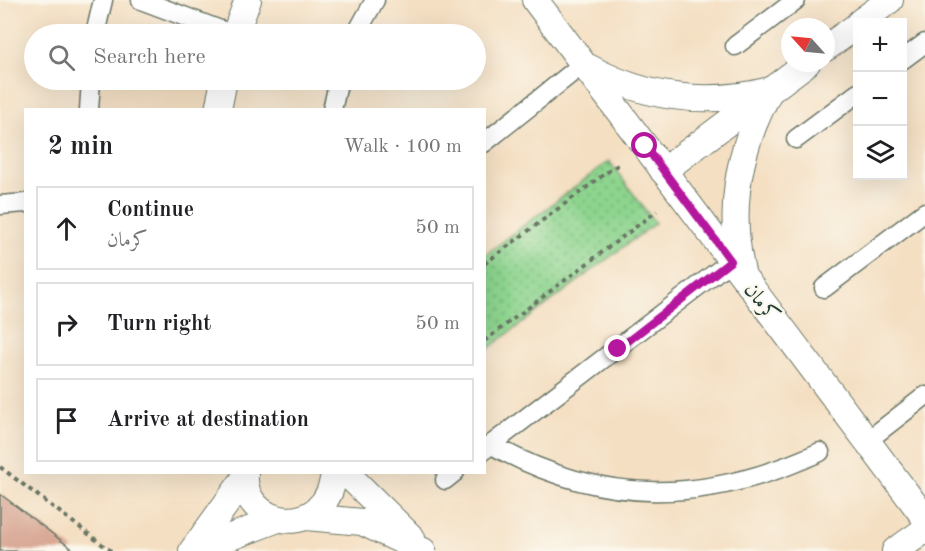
<!DOCTYPE html>
<meta charset="utf-8">
<style>
:root{--surface:#fff;--page:#f2f2f2;--text:#202124;--muted:#757577;--line:#e0e0e0}
body{margin:0;font-family:"Old Standard TT",Amiri,serif;background:var(--page);color:var(--text)}
.controls{position:absolute;right:18px;top:18px;display:grid;overflow:hidden;border-radius:0px;box-shadow:0 6px 24px #0002}
.controls button{width:54px;height:54px;display:grid;place-items:center;padding:0;border:0;border-bottom:2px solid var(--line);background:var(--surface);color:var(--text);font:30px sans-serif}
.compass{position:absolute;left:781px;top:18px;width:54px;height:54px;border-radius:50%;background:var(--surface);box-shadow:0 6px 24px #0002;rotate:297deg}
.stop{position:absolute;width:18px;height:18px;margin:-14px;border:4px solid #b5179e;border-radius:50%;background:#fff}
.stop.end{background:#b5179e;border-color:#fff;box-shadow:0 2px 6px #0008}
.list{margin:0;padding:0;list-style:none}
h2{display:flex;justify-content:space-between;align-items:center;height:78px;margin:0;padding:0 24px;font-size:26px}
h2 small{font-size:20px;font-weight:400;color:var(--muted)}
.list li{display:grid;grid-template-columns:39px 1fr auto;gap:18px;align-items:center;box-sizing:border-box;height:84px;margin:0 12px 12px;padding:0 12px;border:2px solid var(--line);border-radius:0px}
.list b{display:block;font-size:22px;white-space:nowrap}
.list p{margin:0;font-size:20px;white-space:nowrap;color:var(--muted)}
.list em{font-size:20px;font-style:normal;color:var(--muted)}
.icon{flex:none;width:33px;height:33px;fill:none;stroke:currentColor;stroke-width:2;stroke-linecap:round;stroke-linejoin:round}
.map{position:relative;flex:none;width:925px;height:551px;overflow:hidden}
.search{position:absolute;background:var(--surface);box-shadow:0 6px 24px #0002;left:24px;top:24px;width:462px;height:66px;display:flex;align-items:center;gap:15px;box-sizing:border-box;padding:0 21px;border-radius:33px;color:var(--muted);font-size:22px}
.panel{position:absolute;background:var(--surface);box-shadow:0 6px 24px #0002;left:24px;top:108px;width:462px;height:366px;border-radius:0px}
.map>svg:first-child{display:block}
</style>
<div class="map">
<svg width="925" height="551" viewBox="0 0 925 551">
<defs>
<pattern id="park-dots" width="8" height="8" patternUnits="userSpaceOnUse" patternTransform="scale(1.5)"><rect width="8" height="8" fill="#8dd48e"/><path d="M2 2h.1M6 6h.1" fill="none" stroke="#73ad75" stroke-width="1.8" stroke-linecap="round"/></pattern>
</defs>
<rect width="100%" height="100%" fill="#fbf7ec"/>
<filter id="ink" filterUnits="userSpaceOnUse"><feTurbulence type="fractalNoise" baseFrequency=".0167" numOctaves="2"/><feDisplacementMap in="SourceGraphic" scale="12" xChannelSelector="R" yChannelSelector="G"/><feConvolveMatrix kernelMatrix="1 2 1 2 8 2 1 2 1" color-interpolation-filters="sRGB"/></filter>
<filter id="wash" filterUnits="userSpaceOnUse"><feTurbulence type="fractalNoise" baseFrequency=".008" numOctaves="4" result="noise"/><feDisplacementMap in="SourceGraphic" scale="24" xChannelSelector="R" yChannelSelector="G"/><feGaussianBlur stdDeviation="1.35" result="paint"/><feColorMatrix in="noise" values="0 0 0 0 0 0 0 0 0 0 0 0 0 0 0 0 0 1.4 0 .05"/><feComposite in="paint" operator="in"/></filter>
<g filter="url(#wash)">
<rect width="100%" height="100%" fill="#f4dfc2"/>
<polygon fill="url(#park-dots)" stroke="#568861" stroke-width="1.5" points="609,161 655,223 485,351 485,255"/>
<g id="blocks">
<polygon fill="#d9a996" points="0,494 75,551 0,551"/>
</g>
</g>
<g filter="url(#ink)">
<use href="#blocks" fill-opacity="0" stroke="#6a7666" stroke-width="1.5"/>
<g fill="none" stroke-linecap="round" stroke-linejoin="round">
<defs>
<g id="street">
<polyline points="141,0 231,34"/>
<polyline points="95,34 103,0"/>
<polyline points="356,34 375,0"/>
<polyline points="735,46 796,0"/>
<polyline points="902,60 925,43"/>
<polyline points="89,110 91,80"/>
<polyline points="332,110 339,80"/>
<polyline points="796,139 858,93"/>
<polyline points="484,143 583,64"/>
<polyline points="0,205 26,203"/>
<polyline points="824,288 925,212"/>
<polyline points="867,441 925,396"/>
<path d="M492,445C602,507 707,504 820,452"/>
<polyline points="484,450 731,261"/>
<polyline points="445,480 455,472"/>
</g>
<g id="secondary">
<polyline points="535,0 925,518"/>
<polyline points="860,22 890,0"/>
<polyline points="235,34 248,0"/>
<polyline points="826,48 858,25"/>
<path d="M588,67C646,99 707,106 770,90"/>
<polyline points="218,110 224,80"/>
<polyline points="663,171 807,63"/>
<path d="M742,272C727,208 739,147 770,90"/>
<path d="M245,472C240,529 328,542 334,472"/>
<polyline points="345,472 412,538"/>
<polyline points="306,517 362,522 423,551"/>
<polyline points="192,551 245,478"/>
<polyline points="205,551 228,538 278,519"/>
<polyline points="895,551 925,530"/>
</g>
</defs>
<use href="#street" stroke="#6a7666" stroke-width="21"/>
<use href="#secondary" stroke="#6a7666" stroke-width="28"/>
<g stroke="#6a7666" stroke-width="4" stroke-dasharray="4.5 4.5" stroke-linecap="butt">
<polyline points="484,264 614,167 622,164"/>
<polyline points="484,341 657,211"/>
<polyline points="0,467 111,551"/>
</g>
<use href="#street" stroke="#fff" stroke-width="18"/>
<use href="#secondary" stroke="#fff" stroke-width="26"/>
</g>
</g>
<g fill="none" stroke-linecap="round" stroke-linejoin="round" filter="url(#ink)">
<polyline stroke="#b5179e" stroke-width="8" points="618,349 731,261 645,146"/>
</g>
<g text-anchor="middle" stroke-width="4.5" stroke-linejoin="round" paint-order="stroke">
<g font-size="21" fill="#1f3d34" stroke="#fbf7ec">
<text transform="translate(762 302) rotate(53)" y="7">کرمان</text>
</g>
</g>
</svg>
<div class="controls">
<button>+</button>
<button>−</button>
<button><svg class="icon" aria-label="layers" viewBox="0 0 24 24"><path d="M12 4l9 5-9 5-9-5zM3 14l9 5 9-5"/></svg></button>
</div>
<svg class="compass" viewBox="-18 -18 36 36"><path d="M0-13l5 13h-10z" fill="#e53935"/><path d="M0 13l5-13h-10z" fill="#757577"/></svg>
<div class="stop" style="left:645px;top:146px"></div>
<div class="stop end" style="left:618px;top:349px"></div>
<div class="search"><svg class="icon" aria-label="search" viewBox="0 0 24 24"><circle cx="10" cy="10" r="6"/><path d="M15 15l6 6"/></svg>Search here</div>
<section class="panel">
<h2>2 min<small>Walk · 100 m</small></h2>
<ul class="list">
<li><svg class="icon" aria-label="ahead" viewBox="0 0 24 24"><path d="M12 20V5M6 11l6-6 6 6"/></svg><div><b>Continue</b><p>کرمان</p></div><em>50 m</em></li>
<li><svg class="icon" aria-label="right" viewBox="0 0 24 24"><path d="M7 20v-9h11M14 6l5 5-5 5"/></svg><div><b>Turn right</b></div><em>50 m</em></li>
<li><svg class="icon" aria-label="arrive" viewBox="0 0 24 24"><path d="M6 21V4h12l-3 4 3 4H6"/></svg><div><b>Arrive at destination</b></div></li>
</ul>
</section>
</div>
